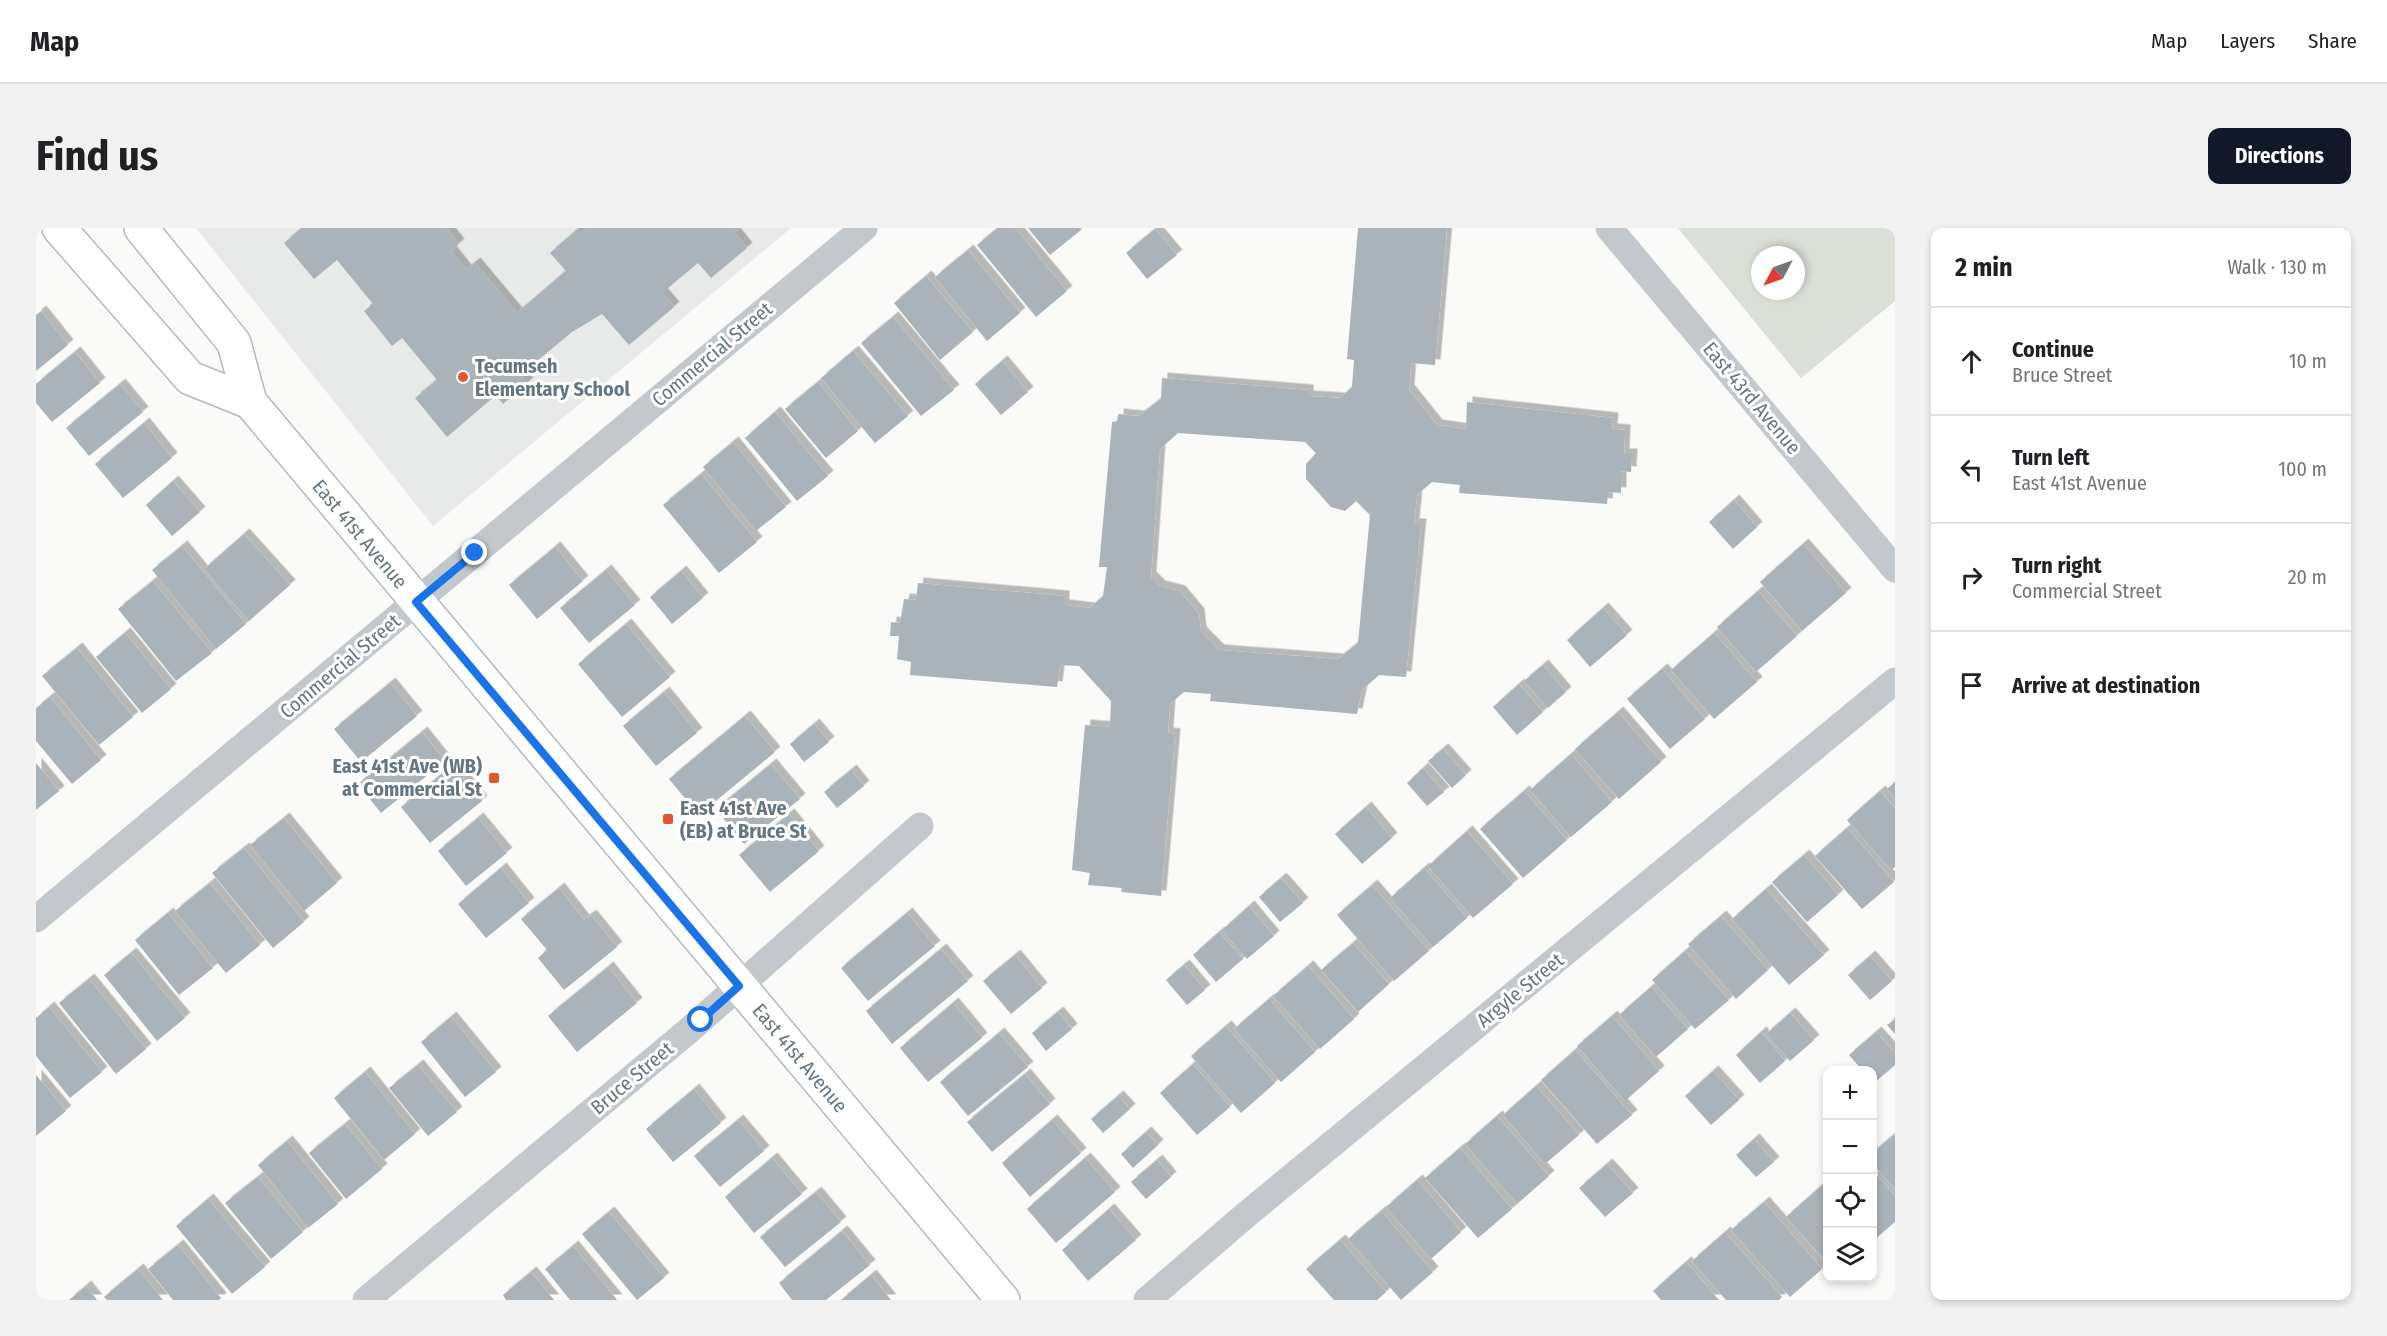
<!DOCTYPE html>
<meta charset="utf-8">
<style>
:root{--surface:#fff;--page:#f2f2f2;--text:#202124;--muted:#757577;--line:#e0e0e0;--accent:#111827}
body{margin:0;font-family:"Fira Sans Condensed",sans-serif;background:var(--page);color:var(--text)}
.controls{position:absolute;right:18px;bottom:18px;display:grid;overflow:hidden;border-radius:12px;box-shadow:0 3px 9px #0003}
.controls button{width:54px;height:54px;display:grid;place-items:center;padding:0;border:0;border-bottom:2px solid var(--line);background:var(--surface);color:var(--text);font:30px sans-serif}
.compass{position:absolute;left:1715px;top:18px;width:54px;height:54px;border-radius:50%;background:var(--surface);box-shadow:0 3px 9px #0003;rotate:229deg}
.stop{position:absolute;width:18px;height:18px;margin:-14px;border:4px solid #1a73e8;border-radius:50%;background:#fff}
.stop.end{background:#1a73e8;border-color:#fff;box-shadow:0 2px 6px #0008}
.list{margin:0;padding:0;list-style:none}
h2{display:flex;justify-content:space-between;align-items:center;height:78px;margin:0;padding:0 24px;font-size:26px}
h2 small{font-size:20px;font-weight:400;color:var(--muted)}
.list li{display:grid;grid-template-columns:39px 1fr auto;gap:18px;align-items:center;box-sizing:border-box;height:108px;padding:0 24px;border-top:2px solid var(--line)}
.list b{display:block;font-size:22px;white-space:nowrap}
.list p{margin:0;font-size:20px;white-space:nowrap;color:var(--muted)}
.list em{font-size:20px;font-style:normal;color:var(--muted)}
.icon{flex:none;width:33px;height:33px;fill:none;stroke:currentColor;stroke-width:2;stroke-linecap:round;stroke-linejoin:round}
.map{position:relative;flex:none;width:1859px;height:1072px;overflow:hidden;border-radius:12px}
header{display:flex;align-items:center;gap:36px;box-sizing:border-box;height:84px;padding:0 30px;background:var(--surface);border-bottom:2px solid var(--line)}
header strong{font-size:28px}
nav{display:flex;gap:33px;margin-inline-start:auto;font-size:21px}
.intro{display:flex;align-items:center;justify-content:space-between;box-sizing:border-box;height:144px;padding:0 36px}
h1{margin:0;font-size:42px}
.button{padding:15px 27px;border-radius:12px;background:var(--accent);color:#fff;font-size:21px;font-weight:700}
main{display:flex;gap:36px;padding:0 36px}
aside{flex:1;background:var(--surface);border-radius:12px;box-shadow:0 3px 9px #0003}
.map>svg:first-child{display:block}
</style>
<header>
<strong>Map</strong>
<nav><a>Map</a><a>Layers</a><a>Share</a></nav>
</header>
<div class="intro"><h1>Find us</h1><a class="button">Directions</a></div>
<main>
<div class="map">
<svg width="1859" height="1072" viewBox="0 0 1859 1072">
<defs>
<filter id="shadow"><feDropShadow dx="5.5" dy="-5.5" stdDeviation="0" flood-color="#0004"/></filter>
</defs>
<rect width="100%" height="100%" fill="#fafaf8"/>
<polygon fill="#e8e9e9" points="160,0 755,0 397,298"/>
<path fill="#dadfd7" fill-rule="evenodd" d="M1642,0H1859V73L1765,150ZM1724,27H1760V63H1724Z"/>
<g fill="#aab3b9" fill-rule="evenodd" filter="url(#shadow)">
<polygon points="266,0 410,0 423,16 415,23 430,42 439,35 481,85 530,43 514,25 542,1 544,5 550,0 703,0 698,4 711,20 675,50 662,35 626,65 638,79 593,117 566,86 536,104 484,147 492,155 467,176 460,167 411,209 379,170 401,152 366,110 356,118 328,83 337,76 301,32 278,51 248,15"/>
<polygon points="962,0 979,0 1031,63 1000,89 941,17"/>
<polygon points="992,0 1043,0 1045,2 1014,27"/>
<path d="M1322,0H1411L1399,137L1375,135L1373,162L1401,197L1430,201L1431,174L1577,190L1576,201L1589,202L1588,226H1596L1595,244L1585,243V265L1572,264L1571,276L1423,265L1424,257L1396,254L1381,267L1378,296H1385L1370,449L1343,447L1326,462L1321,486L1174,473L1175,466L1148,464L1134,476L1132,505L1139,506L1125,668L1085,664L1086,660L1052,657L1054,645L1036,642L1049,497L1074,499L1075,473L1043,438L1024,437L1021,459L874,447L875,434L861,431L863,408H854L855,394L864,395L868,371L880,372L882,355L1028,368V377L1054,380L1067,368L1071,339H1063L1076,194L1082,193V186L1103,188L1125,171L1126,150L1272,162V168L1304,170L1316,159L1318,132L1311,131ZM1142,205L1269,214L1280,225L1270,236V251L1295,279L1309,283L1320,273L1334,287L1322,415L1302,431L1183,422L1165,404L1163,386L1144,363L1124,358L1115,349L1124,221Z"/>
<polygon points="1119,1 1141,27 1111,51 1090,25"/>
<polygon points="932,22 984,85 951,113 899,49"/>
<polygon points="890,48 937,104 904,132 858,75"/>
<polygon points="5,83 32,117 0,143 0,87"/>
<polygon points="857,89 918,162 885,188 825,115"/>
<polygon points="817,123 872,188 839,215 785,150"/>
<polygon points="39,124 64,155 16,194 0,175 0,156"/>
<polygon points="966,133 992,164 965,187 939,156"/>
<polygon points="782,154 822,203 790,230 749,181"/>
<polygon points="84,156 107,184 53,228 30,200"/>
<polygon points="739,184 792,248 761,273 709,210"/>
<polygon points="108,195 136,230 87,270 59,236"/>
<polygon points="697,214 750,279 720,303 667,239"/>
<polygon points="665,246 721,314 683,345 627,277"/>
<polygon points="137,253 164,284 136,308 110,277"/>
<polygon points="1698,272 1721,299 1697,321 1673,294"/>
<polygon points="208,306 254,357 213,393 168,341"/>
<polygon points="1767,316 1810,365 1766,403 1724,354"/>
<polygon points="146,318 210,396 180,421 116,342"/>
<polygon points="519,319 547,353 501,391 473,357"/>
<polygon points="570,342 599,377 553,415 524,380"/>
<polygon points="645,343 667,370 636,396 614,369"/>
<polygon points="117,353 176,425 140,453 82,381"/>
<polygon points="1722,363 1761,408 1720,444 1681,399"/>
<polygon points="1567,380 1591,407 1554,439 1531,412"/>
<polygon points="590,396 634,449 586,489 542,436"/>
<polygon points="89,405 135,461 106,485 60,429"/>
<polygon points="1678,405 1721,454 1678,491 1635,442"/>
<polygon points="41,420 97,489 63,517 6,448"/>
<polygon points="1507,437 1530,464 1512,480 1488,453"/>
<polygon points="1626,441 1669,491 1634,521 1591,471"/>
<polygon points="354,455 381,488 325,534 298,501"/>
<polygon points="1483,456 1507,484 1481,507 1457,479"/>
<polygon points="628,464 661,505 620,538 587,498"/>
<polygon points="14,469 65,532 36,556 0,513 0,480"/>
<polygon points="1582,484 1625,534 1583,571 1539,521"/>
<polygon points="709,488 739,524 663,587 633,551"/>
<polygon points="778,496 793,514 768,534 754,516"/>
<polygon points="386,504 409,533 345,585 322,556"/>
<polygon points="1407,521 1430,547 1416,560 1392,533"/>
<polygon points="1535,526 1576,574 1535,609 1494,562"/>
<polygon points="0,535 23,563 0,582"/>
<polygon points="735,536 764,571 708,616 680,581"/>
<polygon points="417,537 446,573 394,615 365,579"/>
<polygon points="1387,540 1408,564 1391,578 1371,555"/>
<polygon points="815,542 828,558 801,580 788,564"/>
<polygon points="1859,554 1859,570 1851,561"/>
<polygon points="1488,563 1531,612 1487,650 1444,601"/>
<polygon points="1844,563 1859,580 1859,639 1855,642 1811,592"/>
<polygon points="1330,579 1356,610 1326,636 1299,606"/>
<polygon points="753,586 783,623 734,664 703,627"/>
<polygon points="248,590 301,655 268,683 214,617"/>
<polygon points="442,590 471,625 430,658 402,623"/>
<polygon points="1811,600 1858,654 1826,681 1779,628"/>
<polygon points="1431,603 1477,656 1437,690 1392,638"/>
<polygon points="208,620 268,694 237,720 176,645"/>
<polygon points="1768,627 1802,667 1771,694 1736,654"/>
<polygon points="465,640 493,675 450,710 422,676"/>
<polygon points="1388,640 1431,690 1397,719 1354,670"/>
<polygon points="1245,650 1267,675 1244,694 1223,669"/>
<polygon points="174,655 224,717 190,745 139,683"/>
<polygon points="1336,657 1393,723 1358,753 1301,687"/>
<polygon points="523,660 548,692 555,687 581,719 528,762 502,730 511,722 485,691"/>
<polygon points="1730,661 1788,727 1753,757 1696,691"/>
<polygon points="1213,678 1238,708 1211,731 1186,702"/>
<polygon points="132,685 177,740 143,767 99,712"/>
<polygon points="871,685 899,718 832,773 805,740"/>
<polygon points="1685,688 1732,742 1700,771 1652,716"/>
<polygon points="1183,704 1207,731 1180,754 1157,727"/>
<polygon points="1317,715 1353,756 1322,784 1285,742"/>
<polygon points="905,721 932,753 856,816 830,783"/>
<polygon points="1649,723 1693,772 1659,801 1616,752"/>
<polygon points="95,725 149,790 121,813 68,747"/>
<polygon points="979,727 1006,760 975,786 947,753"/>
<polygon points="1834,728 1856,753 1834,772 1812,747"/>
<polygon points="1148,737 1169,762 1151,777 1130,752"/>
<polygon points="1272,738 1318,791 1284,821 1237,768"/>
<polygon points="572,739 601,775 541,824 512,788"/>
<polygon points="53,751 110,821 80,846 23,775"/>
<polygon points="1615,759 1652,801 1620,829 1583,787"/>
<polygon points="1233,771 1279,824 1245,854 1198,801"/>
<polygon points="917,775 946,810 892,854 864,820"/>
<polygon points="13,779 66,844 34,870 0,828 0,790"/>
<polygon points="1022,784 1036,801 1010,823 996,805"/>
<polygon points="1754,785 1778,812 1754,833 1730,806"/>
<polygon points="1576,788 1623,843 1589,873 1541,818"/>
<polygon points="415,789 460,844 429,869 385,814"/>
<polygon points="1859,791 1859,806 1851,797"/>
<polygon points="1190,798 1239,855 1205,885 1155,828"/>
<polygon points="1725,804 1749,833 1724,855 1700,827"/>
<polygon points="1840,804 1859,825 1859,837 1838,855 1836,842 1826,842 1813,827"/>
<polygon points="963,805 992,839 932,888 904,854"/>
<polygon points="1539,822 1596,887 1561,916 1505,852"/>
<polygon points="1157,836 1194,879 1161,907 1124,865"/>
<polygon points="382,837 421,884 392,908 353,860"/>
<polygon points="1677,843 1703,872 1675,897 1649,868"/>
<polygon points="329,844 379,906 348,932 298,870"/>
<polygon points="989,846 1014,876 956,924 931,894"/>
<polygon points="0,847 30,883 0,908"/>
<polygon points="1500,858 1543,907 1509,936 1467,887"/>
<polygon points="658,861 685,895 637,934 610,901"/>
<polygon points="1082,868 1094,881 1067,905 1055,891"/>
<polygon points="1461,888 1513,948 1481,976 1429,916"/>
<polygon points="702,892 728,923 684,959 658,928"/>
<polygon points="1016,892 1045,925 994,969 966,935"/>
<polygon points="309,896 346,941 310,971 273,925"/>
<polygon points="1110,904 1122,917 1097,940 1085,926"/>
<polygon points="1859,906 1859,961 1836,935 1836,925"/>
<polygon points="1718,911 1738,934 1720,949 1700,927"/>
<polygon points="251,913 302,976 272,1000 222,937"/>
<polygon points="1424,920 1476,981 1442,1010 1389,950"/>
<polygon points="736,930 766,966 718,1005 689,969"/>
<polygon points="1049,930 1079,964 1020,1015 991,981"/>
<polygon points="1121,932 1135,949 1110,971 1095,954"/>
<polygon points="1571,936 1597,965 1569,989 1543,960"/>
<polygon points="1836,941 1859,968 1859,994 1838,1012"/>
<polygon points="222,949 267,1004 235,1031 189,975"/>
<polygon points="1381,952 1425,1004 1395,1031 1350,979"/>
<polygon points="1785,958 1792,965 1792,1036 1750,989"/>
<polygon points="780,964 805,994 749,1039 724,1009"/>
<polygon points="172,971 229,1039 196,1066 140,998"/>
<polygon points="1728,974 1786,1041 1754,1069 1695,1002"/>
<polygon points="1073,981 1100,1012 1052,1053 1026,1022"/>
<polygon points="1345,983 1397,1044 1365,1072 1312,1011"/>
<polygon points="573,984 628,1050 601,1072 546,1006"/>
<polygon points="806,1003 834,1037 790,1072 756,1072 743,1055"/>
<polygon points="1689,1004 1746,1069 1743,1072 1690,1072 1656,1033"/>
<polygon points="1304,1012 1350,1064 1341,1072 1298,1072 1270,1041"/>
<polygon points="142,1017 185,1070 183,1072 137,1072 112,1041"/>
<polygon points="537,1018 581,1072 534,1072 509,1041"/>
<polygon points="1650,1034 1683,1072 1625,1072 1617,1063"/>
<polygon points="102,1041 127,1072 71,1072 68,1069"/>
<polygon points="495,1044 518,1072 470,1072 467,1067"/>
<polygon points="835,1047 855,1072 805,1072"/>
<polygon points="50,1058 61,1072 33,1072"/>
</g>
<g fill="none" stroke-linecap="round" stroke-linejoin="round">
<defs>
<g id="secondary">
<polyline points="23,0 154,150 214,174"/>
<polyline points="105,0 198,115 214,174 967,1072"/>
</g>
</defs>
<use href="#secondary" stroke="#b3babf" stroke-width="36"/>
<g stroke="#c3c8cc" stroke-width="27">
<polyline points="1573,0 1859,341"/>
<polyline points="0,691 828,0"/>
<polyline points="330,1072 651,804 884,598"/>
<polyline points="1111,1072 1211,986 1859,453"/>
</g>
<use href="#secondary" stroke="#fff" stroke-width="33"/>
</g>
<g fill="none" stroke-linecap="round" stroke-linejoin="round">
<polyline stroke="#1a73e8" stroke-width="8" points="439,325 380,374 703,758 665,792"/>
</g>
<g fill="#e4572e" stroke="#fff" stroke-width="2">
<circle cx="427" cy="149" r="6"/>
<rect x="452" y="544" width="12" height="12" rx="3"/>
<rect x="626" y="585" width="12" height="12" rx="3"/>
</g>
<g text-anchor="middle" stroke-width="6" stroke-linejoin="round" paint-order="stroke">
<g font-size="20" fill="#657683" stroke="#fff">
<text transform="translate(676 126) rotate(-40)" y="7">Commercial Street</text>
<text transform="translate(1716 170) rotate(50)" y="7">East 43rd Avenue</text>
<text transform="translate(324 306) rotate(50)" y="7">East 41st Avenue</text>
<text transform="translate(304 438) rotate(-40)" y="7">Commercial Street</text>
<text transform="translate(1484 762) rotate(-39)" y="7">Argyle Street</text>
<text transform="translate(764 830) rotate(50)" y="7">East 41st Avenue</text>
<text transform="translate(596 850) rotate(-40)" y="7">Bruce Street</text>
</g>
<g font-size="20" font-weight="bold" fill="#657683" stroke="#fff" text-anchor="start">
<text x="439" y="145">Tecumseh<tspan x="439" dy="23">Elementary School</tspan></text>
<text x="446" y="545" text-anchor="end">East 41st Ave (WB)<tspan x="446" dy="23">at Commercial St</tspan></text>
<text x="644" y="587">East 41st Ave<tspan x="644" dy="23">(EB) at Bruce St</tspan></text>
</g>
</g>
</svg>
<div class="controls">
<button>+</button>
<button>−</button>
<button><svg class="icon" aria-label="locate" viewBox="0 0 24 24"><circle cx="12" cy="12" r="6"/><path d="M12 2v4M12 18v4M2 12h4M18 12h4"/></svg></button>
<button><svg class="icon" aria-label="layers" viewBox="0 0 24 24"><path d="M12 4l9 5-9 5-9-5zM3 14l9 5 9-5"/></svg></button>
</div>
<svg class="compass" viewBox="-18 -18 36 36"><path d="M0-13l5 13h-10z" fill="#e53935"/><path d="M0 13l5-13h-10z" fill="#757577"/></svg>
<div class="stop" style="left:665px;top:792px"></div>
<div class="stop end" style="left:439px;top:325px"></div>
</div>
<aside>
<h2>2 min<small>Walk · 130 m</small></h2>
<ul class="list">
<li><svg class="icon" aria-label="ahead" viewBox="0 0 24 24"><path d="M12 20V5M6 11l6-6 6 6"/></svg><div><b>Continue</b><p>Bruce Street</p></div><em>10 m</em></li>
<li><svg class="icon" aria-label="left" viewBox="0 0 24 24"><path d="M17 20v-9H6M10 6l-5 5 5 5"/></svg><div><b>Turn left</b><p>East 41st Avenue</p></div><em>100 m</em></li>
<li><svg class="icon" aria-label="right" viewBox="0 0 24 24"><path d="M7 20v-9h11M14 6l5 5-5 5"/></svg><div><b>Turn right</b><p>Commercial Street</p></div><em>20 m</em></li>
<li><svg class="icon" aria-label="arrive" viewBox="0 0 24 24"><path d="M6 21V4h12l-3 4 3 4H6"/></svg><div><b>Arrive at destination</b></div></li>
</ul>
</aside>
</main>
